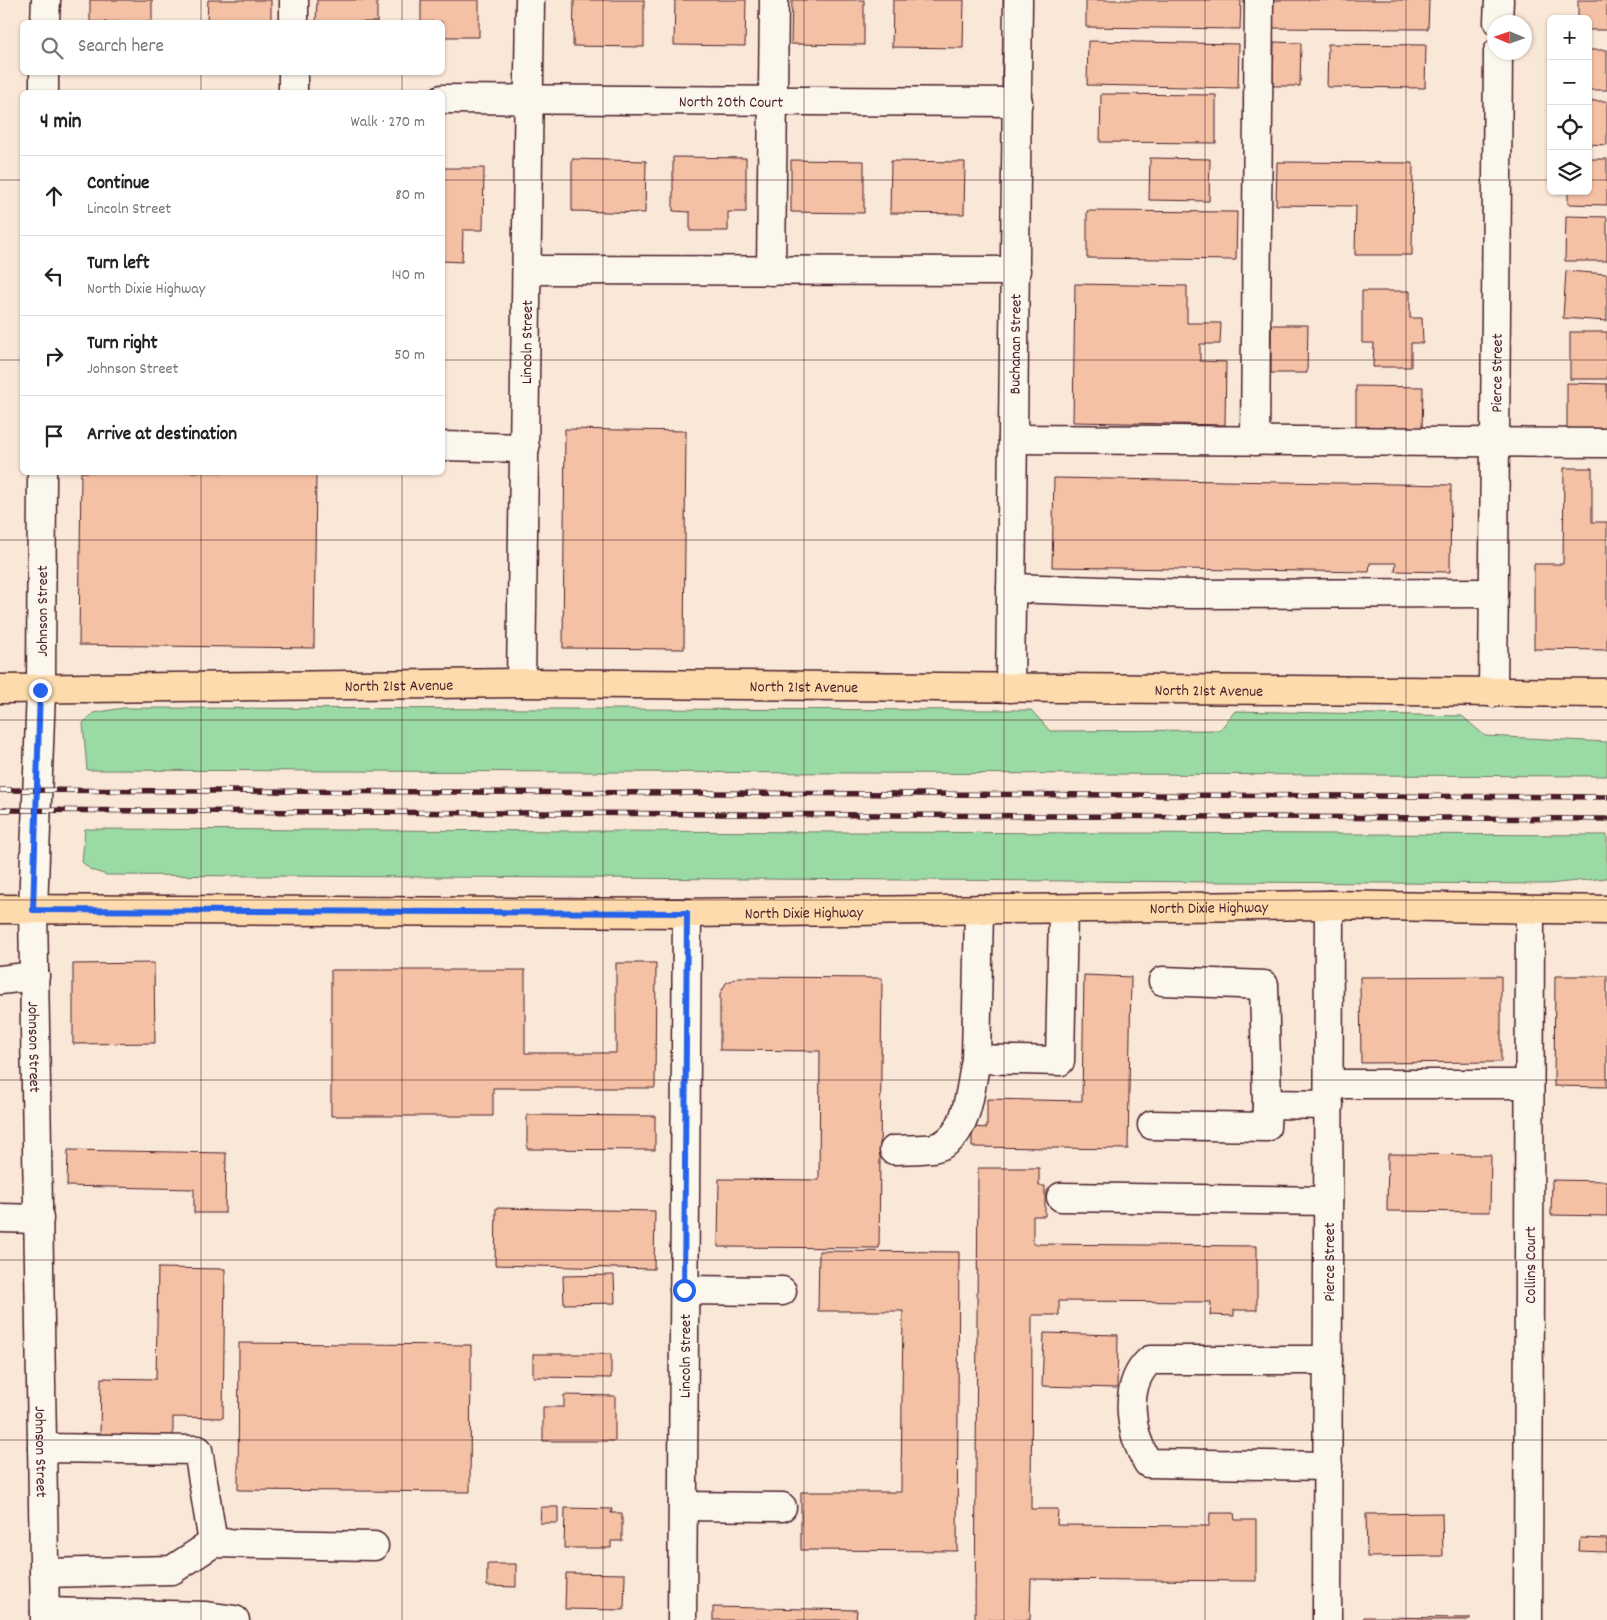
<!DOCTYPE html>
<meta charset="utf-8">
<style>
:root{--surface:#fff;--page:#f2f2f2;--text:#222;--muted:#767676;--line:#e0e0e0}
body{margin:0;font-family:Dekko,sans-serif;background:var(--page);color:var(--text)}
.controls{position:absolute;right:15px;top:15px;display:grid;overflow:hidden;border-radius:8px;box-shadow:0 1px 4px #0004}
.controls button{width:45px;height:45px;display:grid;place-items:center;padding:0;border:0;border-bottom:1px solid var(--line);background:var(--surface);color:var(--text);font:25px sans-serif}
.compass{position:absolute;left:1487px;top:15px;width:45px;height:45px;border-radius:50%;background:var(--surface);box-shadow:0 1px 4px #0004;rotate:272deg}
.stop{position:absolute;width:15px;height:15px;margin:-11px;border:4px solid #2563eb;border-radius:50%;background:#fff}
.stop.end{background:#2563eb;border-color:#fff;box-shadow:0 1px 5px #0008}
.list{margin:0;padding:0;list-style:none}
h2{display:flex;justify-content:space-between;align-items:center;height:65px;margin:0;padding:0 20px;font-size:21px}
h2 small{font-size:16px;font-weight:400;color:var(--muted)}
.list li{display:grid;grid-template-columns:32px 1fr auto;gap:15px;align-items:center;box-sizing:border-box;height:80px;padding:0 20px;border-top:1px solid var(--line)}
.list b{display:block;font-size:19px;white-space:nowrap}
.list p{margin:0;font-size:16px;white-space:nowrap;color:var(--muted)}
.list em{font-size:16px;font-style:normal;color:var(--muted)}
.icon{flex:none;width:28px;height:28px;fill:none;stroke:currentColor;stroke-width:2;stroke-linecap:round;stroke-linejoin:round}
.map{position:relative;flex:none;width:1607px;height:1620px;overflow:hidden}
.search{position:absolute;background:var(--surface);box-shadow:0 1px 4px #0004;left:20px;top:20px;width:425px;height:55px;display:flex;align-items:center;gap:12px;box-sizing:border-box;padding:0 18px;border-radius:8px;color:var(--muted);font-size:19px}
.panel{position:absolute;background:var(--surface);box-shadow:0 1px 4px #0004;left:20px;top:90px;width:425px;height:385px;border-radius:8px}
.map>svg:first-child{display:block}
</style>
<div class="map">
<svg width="1607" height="1620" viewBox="0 0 1607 1620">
<rect width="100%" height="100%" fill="#f9e7d7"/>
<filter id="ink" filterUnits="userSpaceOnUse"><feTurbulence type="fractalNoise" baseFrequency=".02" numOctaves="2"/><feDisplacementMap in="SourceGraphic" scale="10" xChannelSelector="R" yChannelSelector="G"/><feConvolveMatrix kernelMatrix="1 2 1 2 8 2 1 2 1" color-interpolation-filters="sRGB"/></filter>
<g filter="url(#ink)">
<g fill="#9adaa4" stroke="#727c68">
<polygon points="123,708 1031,710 1050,731 1220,730 1235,711 1462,716 1485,736 1607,742 1607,776 87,770 83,723 93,713"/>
<polygon points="85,829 1607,835 1607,878 1548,884 107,875 91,870 82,862"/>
</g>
<g fill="#f4c1a5" stroke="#4a1f2b">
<rect x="90" y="0" width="62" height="22"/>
<polygon points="208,0 271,0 271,22 207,22"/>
<polygon points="317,0 377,0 377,22 316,22"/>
<polygon points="421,0 479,0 479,37 442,37 442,22 421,22"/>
<polygon points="574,0 644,0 644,47 573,46"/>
<polygon points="675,0 746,0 745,46 674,45"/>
<polygon points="792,0 864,0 864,45 791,44"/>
<polygon points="893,0 964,0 963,48 892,47"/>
<polygon points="1086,0 1241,0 1240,29 1086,27"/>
<polygon points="1268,0 1429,0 1428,29 1268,28"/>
<polygon points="1578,0 1607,0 1607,30 1588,30 1588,19 1578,19"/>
<polygon points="1088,41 1239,44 1238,88 1087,85"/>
<polygon points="1274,42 1301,43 1300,86 1273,86"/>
<polygon points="1328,44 1426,45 1425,88 1327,87"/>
<rect x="1588" y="50" width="19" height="40"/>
<polygon points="1101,94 1216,95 1216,143 1100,142"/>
<polygon points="1588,101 1607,101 1607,145 1588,144"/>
<polygon points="673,157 746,158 746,212 728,212 728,231 690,231 690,212 673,211"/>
<polygon points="1150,158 1210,159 1209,201 1149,200"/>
<polygon points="572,159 646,161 645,213 572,211"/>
<polygon points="1588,159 1607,159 1607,205 1568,204 1568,191 1588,191"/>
<polygon points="791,160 864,161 864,213 791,212"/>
<polygon points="891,161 965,162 964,214 890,213"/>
<polygon points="1277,162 1413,163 1412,255 1355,255 1356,206 1276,205"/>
<polygon points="442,168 484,168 483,230 463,230 462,262 442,261"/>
<polygon points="1087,211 1237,212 1236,260 1087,258"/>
<polygon points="1566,216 1607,217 1607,261 1565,261"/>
<polygon points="1566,271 1607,274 1607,321 1563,318"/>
<polygon points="1075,284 1187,286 1187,323 1221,323 1220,344 1200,344 1200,361 1226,362 1225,425 1073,422"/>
<polygon points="1362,291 1410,291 1410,318 1422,318 1423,343 1411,343 1411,367 1373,367 1374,343 1362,343"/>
<polygon points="1271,325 1308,325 1307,373 1271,373"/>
<rect x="1570" y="332" width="37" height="47"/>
<polygon points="1567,383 1607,384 1607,436 1567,435"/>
<polygon points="1356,386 1423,387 1422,432 1356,430"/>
<polygon points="565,429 686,431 684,649 563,648"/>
<polygon points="1564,468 1592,468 1592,522 1607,522 1607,650 1534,649 1534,564 1563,564"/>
<polygon points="81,472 316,472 314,648 79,645"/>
<polygon points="1054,478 1451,485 1450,572 1395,571 1396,563 1370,563 1369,572 1052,567"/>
<polygon points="154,963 155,1043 73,1044 73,964"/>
<polygon points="616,963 656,963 655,1088 493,1088 493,1116 331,1116 331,970 525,970 525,1053 616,1053"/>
<polygon points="1084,975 1131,977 1128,1149 972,1147 972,1127 987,1128 987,1099 1082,1101"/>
<polygon points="1501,976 1501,1062 1361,1063 1360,977"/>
<polygon points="1555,976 1607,976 1607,1087 1554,1086"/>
<polygon points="739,977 882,978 879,1248 718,1247 719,1179 819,1180 820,1051 720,1050 720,994 726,983"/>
<polygon points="527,1115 655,1116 655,1150 527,1149"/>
<polygon points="68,1150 226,1153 225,1213 194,1213 194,1189 67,1186"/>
<polygon points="1388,1154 1491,1155 1490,1212 1387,1211"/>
<polygon points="978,1168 1039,1168 1039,1186 1045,1186 1045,1216 1033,1216 1033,1244 1257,1246 1257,1310 1234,1310 1234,1316 1210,1315 1211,1302 1059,1301 1059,1315 1032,1315 1031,1509 1058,1509 1057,1525 1209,1526 1210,1513 1234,1513 1235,1520 1256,1520 1256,1581 1031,1579 1030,1620 975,1620"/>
<polygon points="1552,1180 1607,1181 1607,1216 1551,1215"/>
<polygon points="496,1208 655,1211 654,1269 495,1265"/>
<polygon points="819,1251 959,1252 957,1551 801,1550 801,1492 901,1492 903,1311 818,1311"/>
<polygon points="158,1268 225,1269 223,1418 173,1417 173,1436 100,1435 101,1378 156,1379"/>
<polygon points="614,1275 615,1303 564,1304 563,1276"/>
<polygon points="1044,1333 1118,1335 1117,1388 1042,1386"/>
<polygon points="239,1343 471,1345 470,1492 238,1490"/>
<polygon points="533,1354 611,1354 611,1378 533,1377"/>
<polygon points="564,1395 615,1396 615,1441 543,1441 543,1407 564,1407"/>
<polygon points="541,1507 558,1507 558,1523 540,1523"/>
<polygon points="565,1508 612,1509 611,1513 622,1513 622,1541 611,1541 611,1548 564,1548"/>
<polygon points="1442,1513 1443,1556 1367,1557 1366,1514"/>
<polygon points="1580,1538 1607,1539 1607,1552 1579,1551"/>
<polygon points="487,1564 516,1564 516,1587 487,1586"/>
<polygon points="566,1573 625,1574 624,1610 565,1609"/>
<polygon points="713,1607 857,1610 856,1620 713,1620"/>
<polygon points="1364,1617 1470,1618 1470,1620 1363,1620"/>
</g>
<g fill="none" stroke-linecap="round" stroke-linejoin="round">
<defs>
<g id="minor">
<polyline points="45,22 46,0"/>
<polyline points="294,22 294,0"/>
<polyline points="1498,22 1499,0"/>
<polyline points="44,92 44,72"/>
<polyline points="293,92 293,72"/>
<path id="s1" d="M442,99L1018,102"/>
<polyline points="527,270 1016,271"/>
<polyline points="771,271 774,0"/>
<polyline points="1013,439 1607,443"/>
<polyline points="1255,441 1259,0"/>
<polyline points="442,446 525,448"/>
<path id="s2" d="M42,472L41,690L33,910L45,1620"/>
<polyline points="1011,588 1190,594 1494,593"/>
<path id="s3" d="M521,683L530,0"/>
<path id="s4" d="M1010,688L1018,0"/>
<path id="s5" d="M1493,693L1498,52"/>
<polyline points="979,909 976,1059 1060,1061 1063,909"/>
<polyline points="0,980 35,976"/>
<polyline points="1163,981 1264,985 1267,1104"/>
<polyline points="1329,1084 1529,1084"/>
<polyline points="1152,1125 1266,1127 1267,1104 1329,1105"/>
<path d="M894,1150C907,1149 921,1150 933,1148C969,1141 970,1088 976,1059"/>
<polyline points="1061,1197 1328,1201"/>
<polyline points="0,1218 39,1219"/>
<polyline points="684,1290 782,1291"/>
<polyline points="42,1448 198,1450 213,1543"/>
<path d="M1328,1466L1148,1463C1130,1434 1122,1385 1150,1360H1328"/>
<polyline points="683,1506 782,1507"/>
<polyline points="44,1573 172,1570 213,1543 374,1546"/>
<polyline points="45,1612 206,1616 235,1620"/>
<path id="s6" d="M682,1620L687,913"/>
<path id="s7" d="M1327,1620L1329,905"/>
<path id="s8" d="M1528,1620L1530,910"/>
</g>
<g id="major">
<path id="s9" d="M0,689L521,683L1607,693"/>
<path id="s10" d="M0,909L687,913L1329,905L1607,910"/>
</g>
</defs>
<use href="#minor" stroke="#4a1f2b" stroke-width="31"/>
<use href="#major" stroke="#4a1f2b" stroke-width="31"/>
<use href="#minor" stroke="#fbf7ec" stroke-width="28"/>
<use href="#major" stroke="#fedbac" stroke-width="28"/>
<defs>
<g id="rail">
<polyline points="0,790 1607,797"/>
<polyline points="0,810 1607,819"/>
</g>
</defs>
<use href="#rail" stroke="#4a1f2b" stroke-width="5.5"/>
<use href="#rail" stroke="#fbf7ec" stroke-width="4" stroke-dasharray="11" stroke-linecap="butt"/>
</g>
</g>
<g fill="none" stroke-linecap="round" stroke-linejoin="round" filter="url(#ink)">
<polyline stroke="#2563eb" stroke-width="6" points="40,690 33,910 687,913 684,1290"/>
</g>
<path fill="none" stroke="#4a1f2b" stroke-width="1" stroke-opacity="0.55" d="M201,0V22M402,0V22M603,0V1620M804,0V1620M1004,0V1620M1205,0V1620M1406,0V1620M201,72V92M402,72V92M0,180H22M442,180H1551M1588,180H1607M0,360H22M442,360H1607M201,472V1620M402,472V1620M0,540H1607M0,720H1607M0,900H1607M0,1080H1607M0,1260H1607M0,1440H1607"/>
<g text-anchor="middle" stroke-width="4.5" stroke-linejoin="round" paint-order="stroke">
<g font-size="16" fill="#4a1f2b" stroke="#fbf7ec">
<text dy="6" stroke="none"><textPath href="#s1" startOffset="289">North 20th Court</textPath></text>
<text dy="6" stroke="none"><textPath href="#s3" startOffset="341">Lincoln Street</textPath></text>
<text dy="6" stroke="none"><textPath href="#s4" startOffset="344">Buchanan Street</textPath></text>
<text dy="6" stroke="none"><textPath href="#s5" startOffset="320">Pierce Street</textPath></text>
<text transform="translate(41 611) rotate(-90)" y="6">Johnson Street</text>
<text dy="6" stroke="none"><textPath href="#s9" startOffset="399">North 21st Avenue</textPath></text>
<text dy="6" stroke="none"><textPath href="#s9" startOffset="804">North 21st Avenue</textPath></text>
<text dy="6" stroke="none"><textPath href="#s9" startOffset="1209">North 21st Avenue</textPath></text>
<text dy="6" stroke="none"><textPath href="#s10" startOffset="1209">North Dixie Highway</textPath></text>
<text dy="6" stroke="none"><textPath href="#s10" startOffset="804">North Dixie Highway</textPath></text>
<text dy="6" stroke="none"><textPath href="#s2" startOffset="575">Johnson Street</textPath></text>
<text dy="6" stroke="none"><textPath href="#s7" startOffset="358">Pierce Street</textPath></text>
<text dy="6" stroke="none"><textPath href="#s8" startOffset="355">Collins Court</textPath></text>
<text dy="6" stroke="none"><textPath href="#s6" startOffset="264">Lincoln Street</textPath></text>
<text dy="6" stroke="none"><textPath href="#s2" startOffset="980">Johnson Street</textPath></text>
</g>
</g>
</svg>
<div class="controls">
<button>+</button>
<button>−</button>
<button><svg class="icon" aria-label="locate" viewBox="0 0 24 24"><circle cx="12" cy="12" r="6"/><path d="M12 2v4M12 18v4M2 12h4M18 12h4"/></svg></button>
<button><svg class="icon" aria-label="layers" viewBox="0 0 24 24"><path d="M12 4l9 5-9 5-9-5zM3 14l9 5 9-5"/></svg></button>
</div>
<svg class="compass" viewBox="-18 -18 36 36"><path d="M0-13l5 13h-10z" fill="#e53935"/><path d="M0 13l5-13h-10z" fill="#767676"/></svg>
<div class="stop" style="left:684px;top:1290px"></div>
<div class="stop end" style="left:40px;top:690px"></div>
<div class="search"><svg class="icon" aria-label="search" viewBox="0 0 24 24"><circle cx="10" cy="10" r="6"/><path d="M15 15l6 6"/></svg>Search here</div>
<section class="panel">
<h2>4 min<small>Walk · 270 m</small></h2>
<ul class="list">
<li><svg class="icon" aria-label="ahead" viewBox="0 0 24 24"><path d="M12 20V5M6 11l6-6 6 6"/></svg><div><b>Continue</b><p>Lincoln Street</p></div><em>80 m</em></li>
<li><svg class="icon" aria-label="left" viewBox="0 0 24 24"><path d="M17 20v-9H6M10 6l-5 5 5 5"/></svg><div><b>Turn left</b><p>North Dixie Highway</p></div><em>140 m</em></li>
<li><svg class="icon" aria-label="right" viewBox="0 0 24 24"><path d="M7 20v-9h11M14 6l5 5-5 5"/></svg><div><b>Turn right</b><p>Johnson Street</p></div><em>50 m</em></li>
<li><svg class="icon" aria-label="arrive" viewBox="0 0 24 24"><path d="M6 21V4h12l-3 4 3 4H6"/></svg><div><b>Arrive at destination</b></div></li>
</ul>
</section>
</div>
